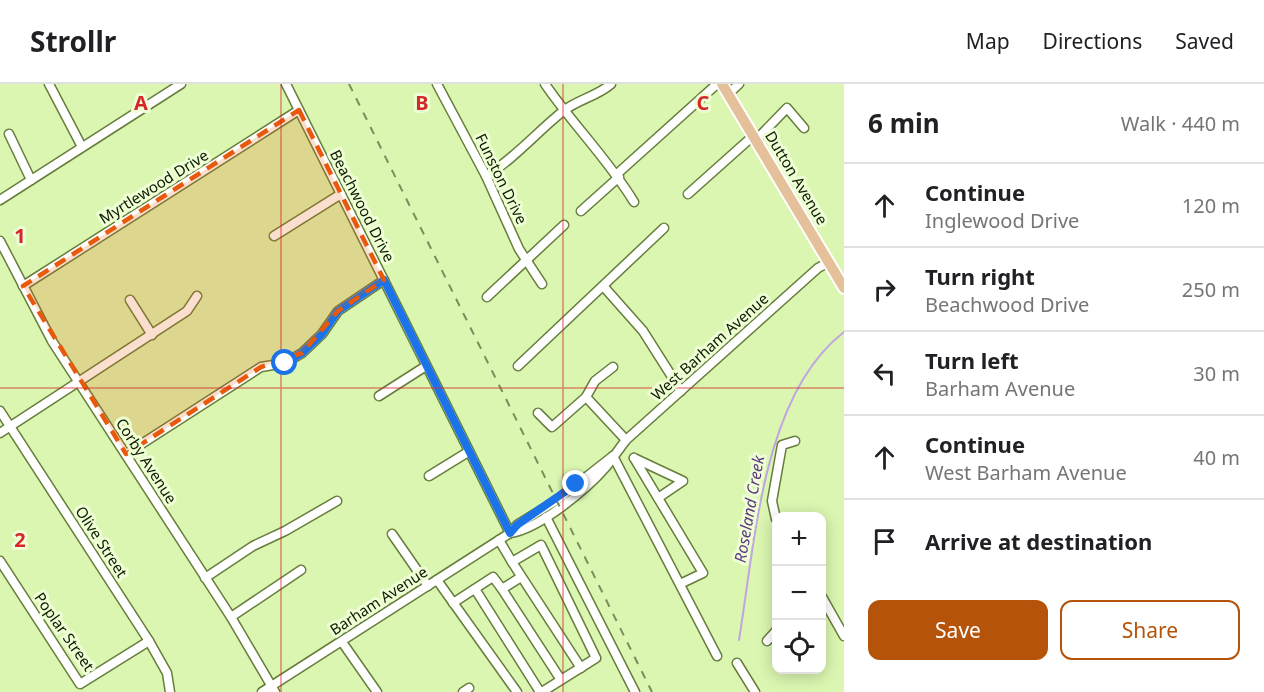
<!DOCTYPE html>
<meta charset="utf-8">
<style>
:root{--surface:#fff;--page:#f2f2f2;--text:#202124;--muted:#757577;--line:#e0e0e0;--accent:#b45309}
body{margin:0;font-family:"Noto Sans",sans-serif;background:var(--page);color:var(--text)}
.controls{position:absolute;right:18px;bottom:18px;display:grid;overflow:hidden;border-radius:12px;box-shadow:0 3px 15px #0003}
.controls button{width:54px;height:54px;display:grid;place-items:center;padding:0;border:0;border-bottom:2px solid var(--line);background:var(--surface);color:var(--text);font:30px sans-serif}
.stop{position:absolute;width:18px;height:18px;margin:-14px;border:4px solid #1a73e8;border-radius:50%;background:#fff}
.stop.end{background:#1a73e8;border-color:#fff;box-shadow:0 2px 6px #0008}
.list{margin:0;padding:0;list-style:none}
h2{display:flex;justify-content:space-between;align-items:center;height:78px;margin:0;padding:0 24px;font-size:26px}
h2 small{font-size:20px;font-weight:400;color:var(--muted)}
.list li{display:grid;grid-template-columns:39px 1fr auto;gap:18px;align-items:center;box-sizing:border-box;height:84px;padding:0 24px;border-top:2px solid var(--line)}
.list b{display:block;font-size:22px;white-space:nowrap}
.list p{margin:0;font-size:20px;white-space:nowrap;color:var(--muted)}
.list em{font-size:20px;font-style:normal;color:var(--muted)}
.actions{display:flex;gap:12px;padding:18px 24px}
.actions a{flex:1;padding:14px 0;border:2px solid var(--accent);border-radius:12px;text-align:center;font-size:21px;color:var(--accent)}
.actions .main{background:var(--accent);color:#fff}
.icon{flex:none;width:33px;height:33px;fill:none;stroke:currentColor;stroke-width:2;stroke-linecap:round;stroke-linejoin:round}
.map{position:relative;flex:none;width:844px;height:608px;overflow:hidden}
header{display:flex;align-items:center;gap:36px;box-sizing:border-box;height:84px;padding:0 30px;background:var(--surface);border-bottom:2px solid var(--line)}
header strong{font-size:28px}
nav{display:flex;gap:33px;margin-inline-start:auto;font-size:21px}
main{display:flex}
aside{flex:1;background:var(--surface)}
.map>svg:first-child{display:block}
</style>
<header>
<strong>Strollr</strong>
<nav><a>Map</a><a>Directions</a><a>Saved</a></nav>
</header>
<main>
<div class="map">
<svg width="844" height="608" viewBox="0 0 844 608">
<rect width="100%" height="100%" fill="#daf6b0"/>
<g fill="none" stroke-linecap="round" stroke-linejoin="round">
<path stroke="#c1a4e2" stroke-width="2" d="M739,556C755,460 762,311 844,248"/>
<defs>
<g id="minor">
<polyline points="49,0 82,63"/>
<polyline points="286,0 510,449"/>
<polyline points="437,0 486,92 519,165 542,200"/>
<path d="M545,0C573,41 608,75 634,118"/>
<polyline points="728,10 739,0"/>
<polyline points="9,50 31,96"/>
<polyline points="756,56 787,24 804,44"/>
<polyline points="617,90 717,0"/>
<path d="M486,92C514,75 537,48 562,28C578,15 596,13 611,0"/>
<polyline points="688,110 753,52"/>
<polyline points="0,116 181,0"/>
<polyline points="581,127 619,93"/>
<polyline points="274,152 341,110"/>
<polyline points="0,157 52,257 231,533 275,608"/>
<polyline points="23,202 299,26"/>
<polyline points="604,203 643,247 681,307"/>
<polyline points="487,213 564,141"/>
<polyline points="130,216 152,251"/>
<polyline points="518,282 664,144"/>
<polyline points="613,283 595,297 586,313 626,356"/>
<polyline points="379,312 426,282"/>
<polyline points="0,327 149,557 167,589 170,608"/>
<polyline points="538,329 552,343 586,313"/>
<polyline points="0,349 187,227 197,212"/>
<polyline points="126,370 261,283 285,279 302,269 322,250 338,227 384,196"/>
<polyline points="613,372 717,572"/>
<polyline points="634,374 703,489 680,500"/>
<polyline points="634,374 683,397 658,414"/>
<polyline points="429,392 468,368"/>
<polyline points="546,433 635,608"/>
<polyline points="776,435 772,417 782,361 795,357"/>
<path d="M510,449C539,445 587,405 606,383C613,374 619,365 626,356L818,184L829,178"/>
<polyline points="392,450 428,502"/>
<polyline points="499,456 512,478 541,461 596,574 542,608"/>
<polyline points="0,477 80,600 149,557"/>
<polyline points="512,478 581,584"/>
<polyline points="521,493 502,505 561,596"/>
<polyline points="205,494 253,462 285,447 337,417"/>
<polyline points="437,496 517,608"/>
<polyline points="475,505 540,608"/>
<polyline points="822,513 844,552"/>
<polyline points="453,519 493,493 502,505"/>
<polyline points="231,533 301,486"/>
<polyline points="767,557 776,547"/>
<polyline points="342,558 377,608"/>
<polyline points="737,579 755,608"/>
<polyline points="262,608 510,449 517,441 557,416 613,372"/>
<polyline points="463,608 469,604"/>
</g>
<polyline id="major" points="722,0 844,204"/>
</defs>
<use href="#minor" stroke="#667d3c" stroke-width="11"/>
<use href="#major" stroke="#fff" stroke-width="14"/>
<use href="#minor" stroke="#fff" stroke-width="8"/>
<use href="#major" stroke="#e5c19b" stroke-width="10"/>
<polyline stroke="#7a8d5d" stroke-width="2" stroke-dasharray="8 8" stroke-linecap="butt" points="349,0 652,608"/>
</g>
<g fill="none" stroke-linecap="round" stroke-linejoin="round">
<polyline stroke="#1a73e8" stroke-width="8" points="285,279 302,269 322,250 338,227 384,196 510,449 517,441 576,400"/>
</g>
<path fill="#e8590c" fill-opacity="0.2" stroke="#e8590c" stroke-width="4.5" stroke-dasharray="12 8" stroke-linejoin="round" d="M299,26L384,196L338,227L302,269L261,283L126,370L23,202Z"/>
<path fill="none" stroke="#d62828" stroke-width="1.5" stroke-opacity="0.55" d="M281,0V608M563,0V608M0,304H844"/>
<g text-anchor="middle" stroke-width="6" stroke-linejoin="round" paint-order="stroke">
<g font-size="15" fill="#101901" stroke="#eeffd5">
<text transform="translate(796 94) rotate(59)" y="5">Dutton Avenue</text>
<text transform="translate(501 95) rotate(64)" y="5">Funston Drive</text>
<text transform="translate(154 103) rotate(-32)" y="5">Myrtlewood Drive</text>
<text transform="translate(362 122) rotate(63)" y="5">Beachwood Drive</text>
<text transform="translate(710 263) rotate(-42)" y="5">West Barham Avenue</text>
<text transform="translate(146 377) rotate(57)" y="5">Corby Avenue</text>
<text transform="translate(101 458) rotate(57)" y="5">Olive Street</text>
<text transform="translate(379 517) rotate(-33)" y="5">Barham Avenue</text>
<text transform="translate(64 548) rotate(55)" y="5">Poplar Street</text>
</g>
<g font-size="16" font-style="italic" fill="#5d3781" stroke="#eeffd5">
<text transform="translate(749 425) rotate(-80)" y="6">Roseland Creek</text>
</g>
</g>
<g font-size="20" text-anchor="middle" font-weight="bold" fill="#d62828" stroke="#eeffd5" stroke-width="6" stroke-linejoin="round" paint-order="stroke">
<text x="141" y="26">A</text>
<text x="422" y="26">B</text>
<text x="703" y="26">C</text>
<text x="20" y="159">1</text>
<text x="20" y="463">2</text>
</g>
</svg>
<div class="controls">
<button>+</button>
<button>−</button>
<button><svg class="icon" aria-label="locate" viewBox="0 0 24 24"><circle cx="12" cy="12" r="6"/><path d="M12 2v4M12 18v4M2 12h4M18 12h4"/></svg></button>
</div>
<div class="stop" style="left:285px;top:279px"></div>
<div class="stop end" style="left:576px;top:400px"></div>
</div>
<aside>
<h2>6 min<small>Walk · 440 m</small></h2>
<ul class="list">
<li><svg class="icon" aria-label="ahead" viewBox="0 0 24 24"><path d="M12 20V5M6 11l6-6 6 6"/></svg><div><b>Continue</b><p>Inglewood Drive</p></div><em>120 m</em></li>
<li><svg class="icon" aria-label="right" viewBox="0 0 24 24"><path d="M7 20v-9h11M14 6l5 5-5 5"/></svg><div><b>Turn right</b><p>Beachwood Drive</p></div><em>250 m</em></li>
<li><svg class="icon" aria-label="left" viewBox="0 0 24 24"><path d="M17 20v-9H6M10 6l-5 5 5 5"/></svg><div><b>Turn left</b><p>Barham Avenue</p></div><em>30 m</em></li>
<li><svg class="icon" aria-label="ahead" viewBox="0 0 24 24"><path d="M12 20V5M6 11l6-6 6 6"/></svg><div><b>Continue</b><p>West Barham Avenue</p></div><em>40 m</em></li>
<li><svg class="icon" aria-label="arrive" viewBox="0 0 24 24"><path d="M6 21V4h12l-3 4 3 4H6"/></svg><div><b>Arrive at destination</b></div></li>
</ul>
<div class="actions"><a class="main">Save</a><a>Share</a></div>
</aside>
</main>
